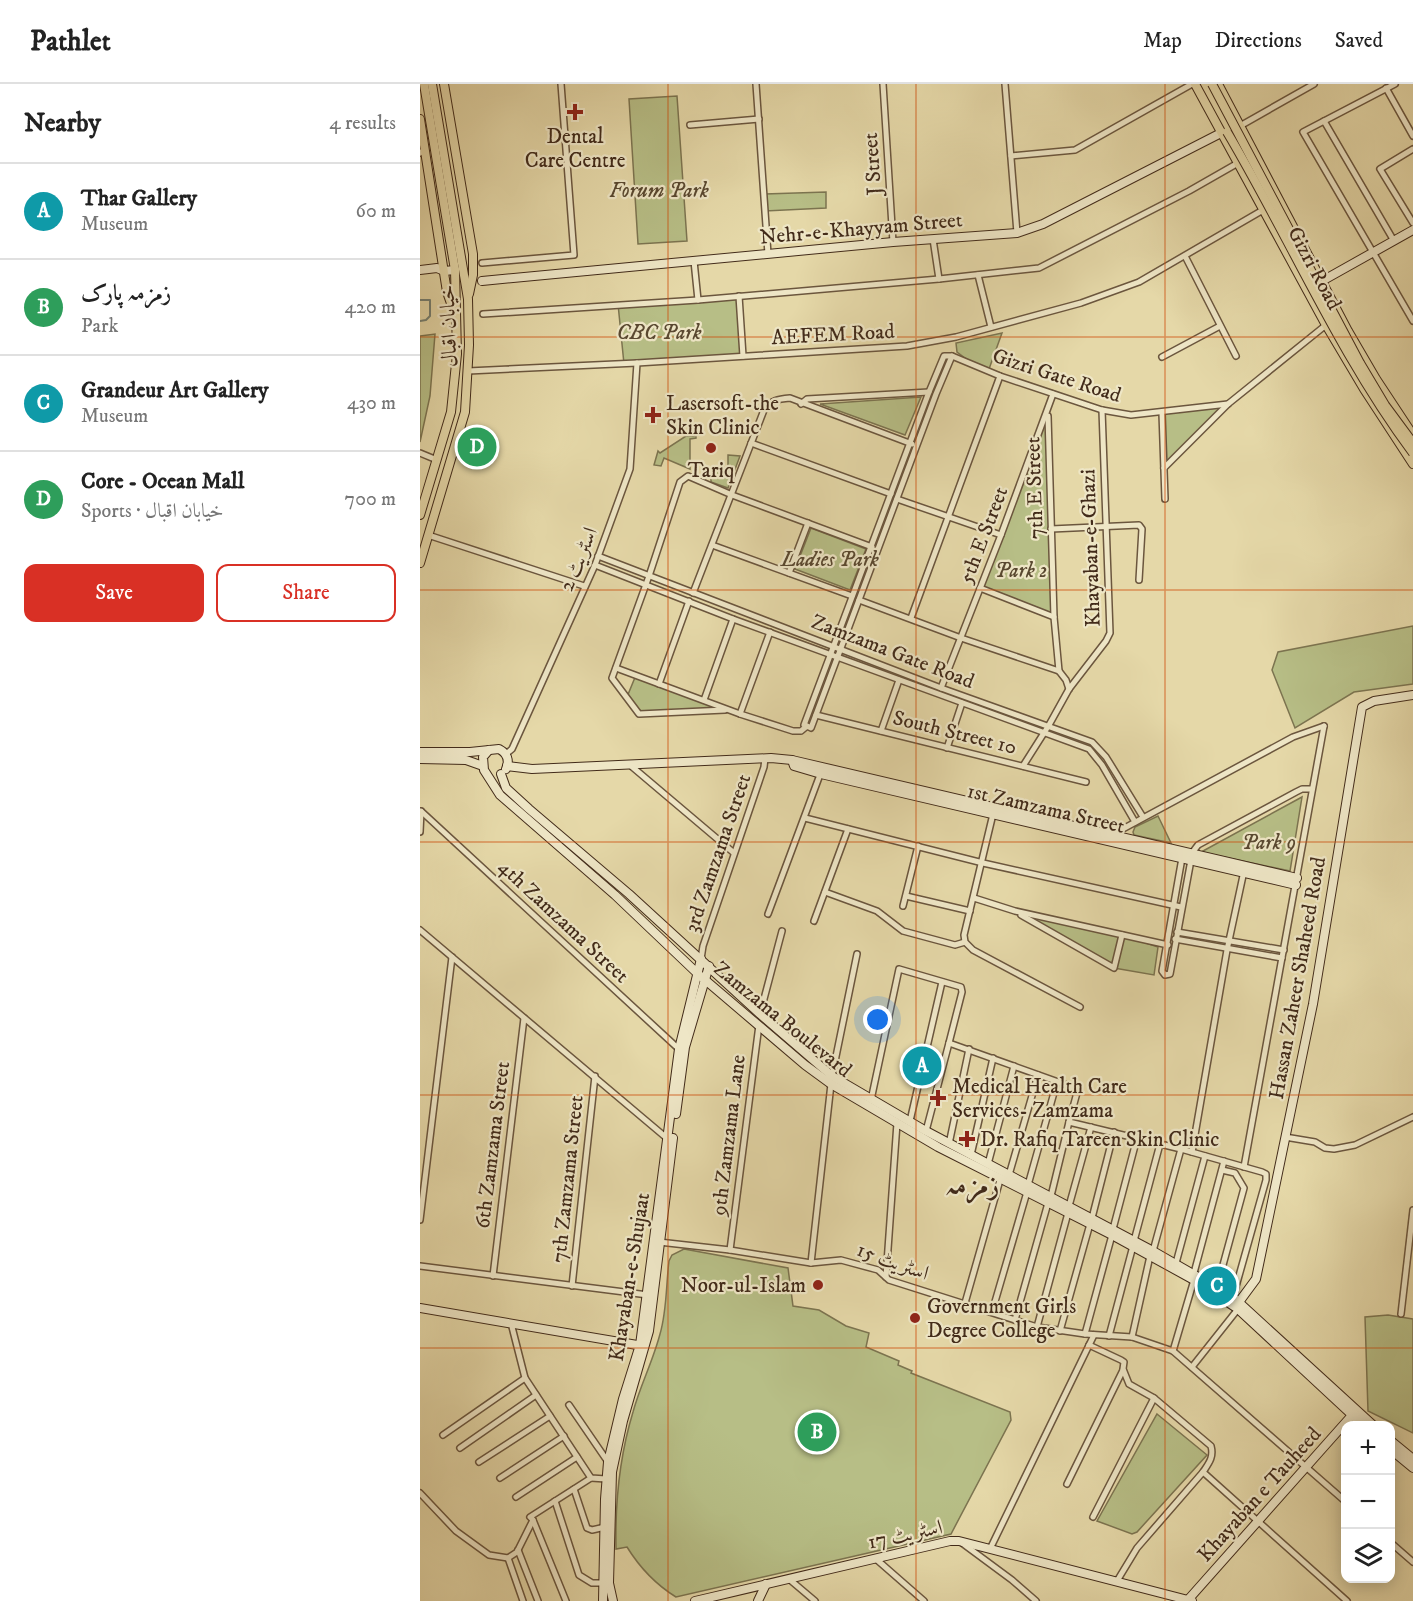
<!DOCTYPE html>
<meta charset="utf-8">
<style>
:root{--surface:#fff;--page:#f6f6f6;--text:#222;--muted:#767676;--line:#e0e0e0;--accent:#d93025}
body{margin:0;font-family:"IM FELL DW Pica",Amiri,serif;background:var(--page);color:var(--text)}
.controls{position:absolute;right:18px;bottom:18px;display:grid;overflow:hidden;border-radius:12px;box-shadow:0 3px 15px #0003}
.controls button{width:54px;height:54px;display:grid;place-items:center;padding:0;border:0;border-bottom:2px solid var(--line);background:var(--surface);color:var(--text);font:30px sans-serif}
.you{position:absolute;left:458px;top:936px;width:21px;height:21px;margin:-15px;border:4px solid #fff;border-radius:50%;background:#1a73e8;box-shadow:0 0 0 9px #1a73e833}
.badge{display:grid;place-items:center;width:39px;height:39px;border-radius:50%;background:var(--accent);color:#fff;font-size:20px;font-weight:700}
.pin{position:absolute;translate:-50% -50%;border:3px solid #fff;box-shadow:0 2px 6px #0006}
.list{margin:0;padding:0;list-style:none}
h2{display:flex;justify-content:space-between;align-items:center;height:78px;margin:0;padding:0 24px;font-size:26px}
h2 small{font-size:20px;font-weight:400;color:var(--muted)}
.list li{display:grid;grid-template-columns:39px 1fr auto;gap:18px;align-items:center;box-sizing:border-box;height:96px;padding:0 24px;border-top:2px solid var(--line)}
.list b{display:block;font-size:22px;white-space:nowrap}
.list p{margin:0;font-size:20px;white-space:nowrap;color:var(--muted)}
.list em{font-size:20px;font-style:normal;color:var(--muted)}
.actions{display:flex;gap:12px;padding:18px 24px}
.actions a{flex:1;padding:14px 0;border:2px solid var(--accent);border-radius:12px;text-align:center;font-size:21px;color:var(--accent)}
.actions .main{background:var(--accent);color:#fff}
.icon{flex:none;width:33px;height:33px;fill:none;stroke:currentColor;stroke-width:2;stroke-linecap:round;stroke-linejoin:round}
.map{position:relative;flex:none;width:993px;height:1517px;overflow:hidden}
header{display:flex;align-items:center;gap:36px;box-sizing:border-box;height:84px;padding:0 30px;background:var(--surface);border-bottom:2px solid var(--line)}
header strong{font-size:28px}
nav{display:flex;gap:33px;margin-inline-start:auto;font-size:21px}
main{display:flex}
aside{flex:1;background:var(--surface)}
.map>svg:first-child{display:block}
</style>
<header>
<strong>Pathlet</strong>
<nav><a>Map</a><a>Directions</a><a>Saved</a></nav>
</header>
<main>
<aside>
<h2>Nearby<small>4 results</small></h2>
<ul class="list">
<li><span class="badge" style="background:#0f9aa8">A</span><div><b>Thar Gallery</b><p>Museum</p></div><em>60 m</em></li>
<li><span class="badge" style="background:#2e9e5b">B</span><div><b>زمزمہ پارک</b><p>Park</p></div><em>420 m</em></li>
<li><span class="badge" style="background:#0f9aa8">C</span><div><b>Grandeur Art Gallery</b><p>Museum</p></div><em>430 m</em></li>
<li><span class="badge" style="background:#2e9e5b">D</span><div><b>Core - Ocean Mall</b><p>Sports · خیابان اقبال</p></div><em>700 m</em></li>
</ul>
<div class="actions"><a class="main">Save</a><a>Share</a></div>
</aside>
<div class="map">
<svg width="993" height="1517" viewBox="0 0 993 1517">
<rect width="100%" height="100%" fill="#e5d8a8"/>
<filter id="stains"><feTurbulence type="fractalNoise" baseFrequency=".00333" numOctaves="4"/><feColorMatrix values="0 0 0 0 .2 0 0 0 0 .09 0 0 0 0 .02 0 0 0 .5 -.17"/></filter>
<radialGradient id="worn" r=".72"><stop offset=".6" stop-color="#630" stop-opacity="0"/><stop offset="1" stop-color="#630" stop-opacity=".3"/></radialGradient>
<g fill="#b7be86" stroke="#7c7450" stroke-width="1.5">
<polygon points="257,12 267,157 218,160 209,15"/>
<polygon points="406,108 406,124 345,127 345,110"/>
<polygon points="319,212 323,272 204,280 198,220"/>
<polygon points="582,249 569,285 549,277 537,268 536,259"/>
<polygon points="15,250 10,312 0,358 0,252"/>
<polygon points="501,313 485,351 400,320"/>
<polygon points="808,320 744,384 742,329"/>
<polygon points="628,328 634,533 560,504"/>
<polygon points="266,352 276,352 276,354 270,355 270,385 244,374 241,382 234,381 238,367 240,369"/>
<polygon points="308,371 320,372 308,404 291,398 291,384 308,384"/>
<polygon points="391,444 446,465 430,506 375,485"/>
<polygon points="993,542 993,600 934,608 875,644 852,586 858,568"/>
<polygon points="216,591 309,626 219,630 207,613"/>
<polygon points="882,713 870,787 785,769 783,767"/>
<polygon points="738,732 751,759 714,751 713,748 715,743"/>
<polygon points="595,827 702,851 738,863 734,891 694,884"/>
<path d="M264,1165L368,1184L373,1222L399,1226L426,1242L449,1249L446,1263L479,1277L478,1281L492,1287L491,1289L590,1328L591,1336L531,1450L256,1513C235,1500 220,1484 207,1463L196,1465C195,1418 199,1374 213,1328C220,1302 233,1277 240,1250C247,1227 246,1200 249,1177L252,1171Z"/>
<polygon points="968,1231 993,1235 993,1349 948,1327 945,1233"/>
<polygon points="737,1330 787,1371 717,1448 712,1450 677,1437"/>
</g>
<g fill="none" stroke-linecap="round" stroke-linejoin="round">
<polyline stroke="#758073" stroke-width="2" points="0,216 10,216 10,232 6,236 0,237"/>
<defs>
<g id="street">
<polyline points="336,0 348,170"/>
<polyline points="463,0 473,158"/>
<polyline points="585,0 597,149"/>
<polyline points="975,0 883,48 993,237"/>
<polyline points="966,4 993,52"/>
<polyline points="904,37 974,157"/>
<polyline points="270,41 339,35"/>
<polyline points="820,42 894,0"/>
<polyline points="993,65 960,85 993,139"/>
<polyline points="0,69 1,68"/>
<polyline points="591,72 655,66 772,0"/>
<polyline points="513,155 519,195"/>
<polyline points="765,172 816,272"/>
<polyline points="274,177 278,216"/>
<polyline points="62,179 154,171 141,0"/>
<polyline points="558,191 571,243"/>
<polyline points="319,212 323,272"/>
<polyline points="63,230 278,216 519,195 619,184 769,107 818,79"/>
<polyline points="742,273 800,242"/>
<polyline points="48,287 217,279 487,262 536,253 661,219 719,198 843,126"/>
<polyline points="381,320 387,315 509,308"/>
<polyline points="742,329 745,415"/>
<polyline points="628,332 634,533 639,587"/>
<polyline points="331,359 471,410"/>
<polyline points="0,369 17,376"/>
<polyline points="744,384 808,320 906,241"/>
<polyline points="477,415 581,451"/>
<polyline points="631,445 719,441 722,445 719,496"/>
<polyline points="8,451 164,502"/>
<polyline points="292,461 432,512"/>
<polyline points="178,472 521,604 672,658 686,673 723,733"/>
<polyline points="175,481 313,535 669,665 682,681 715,738"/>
<polyline points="369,489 388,439"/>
<polyline points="560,504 634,533"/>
<path d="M273,509L344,326C351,316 358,315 370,314L492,360"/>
<polyline points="439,516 541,554 639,587 646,596 649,605"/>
<polyline points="491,534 580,292"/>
<polyline points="196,584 320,630 373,647 381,647 387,642 391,644 516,310 532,272"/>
<polyline points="239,600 269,517"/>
<polyline points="521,604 581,451 633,310"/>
<polyline points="284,616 313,535"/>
<polyline points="305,626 219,630 192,594 229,492 260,398 268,392 312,411 452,463"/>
<polyline points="320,630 350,548"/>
<polyline points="396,631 666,698"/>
<polyline points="387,642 384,641 509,308 524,272 532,272 580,292 682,326 711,331 808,320"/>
<polyline points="461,647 479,596"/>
<polyline points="527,664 542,619"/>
<polyline points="86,670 92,665 175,481 210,385 217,279"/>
<polyline points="210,681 314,769"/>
<polyline points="603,682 629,641 649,605 686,557 690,549 682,326"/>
<polyline points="2,728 261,967"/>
<polyline points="573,730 544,851 545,858 553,866 660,923"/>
<polyline points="385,734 563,779 761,823"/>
<polyline points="0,748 1,727"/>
<polyline points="694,753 699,747 873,653 904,642"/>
<polyline points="772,769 778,761 876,708 882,705 891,705"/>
<polyline points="762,774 742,887 745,891 750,890 771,776"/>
<polyline points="405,808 457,827 483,847 535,861 545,858"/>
<polyline points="486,812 550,827"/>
<polyline points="554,814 595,827 748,861"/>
<polyline points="483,822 498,762"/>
<polyline points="348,830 401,688"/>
<polyline points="601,831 694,884 702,851"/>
<polyline points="394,837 428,745"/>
<polyline points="0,846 249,1056"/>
<polyline points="757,848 864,866"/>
<polyline points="755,855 862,874"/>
<polyline points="281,875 283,862 344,683 345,674"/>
<polyline points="340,930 362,847"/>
<polyline points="412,992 437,870"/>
<polyline points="451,1016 479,885 541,903 542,908 529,959 658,1005 649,1038 761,1065 842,1088 846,1090 846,1096 813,1213"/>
<polyline points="490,1037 522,898"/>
<polyline points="506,1047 529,959"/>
<polyline points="865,1053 895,1058 905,1064 914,1065 935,1061 993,1033"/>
<polyline points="529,1060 549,965"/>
<polyline points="772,1068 807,866 824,787"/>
<polyline points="551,1071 573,974"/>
<polyline points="568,1080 594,982"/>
<polyline points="824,1083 904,642"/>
<polyline points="589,1091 618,991"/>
<polyline points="608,1101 637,998"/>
<polyline points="631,1112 649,1038"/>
<polyline points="649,1122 671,1043"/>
<polyline points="672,1134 694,1048"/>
<polyline points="0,1136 32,873"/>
<polyline points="693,1145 717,1054"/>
<polyline points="714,1157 740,1060"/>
<polyline points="239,1158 310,1166 391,1179 421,1176 458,1186 469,1196 617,1243 665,1250 712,1253 753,1267 926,1418"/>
<polyline points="310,1166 339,941"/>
<polyline points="733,1167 761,1065"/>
<polyline points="391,1179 411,1000"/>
<polyline points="756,1179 785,1072"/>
<polyline points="0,1182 228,1211"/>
<polyline points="774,1189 804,1077"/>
<polyline points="73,1192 104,934"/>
<polyline points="466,1193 477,1039"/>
<polyline points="793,1201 800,1192 824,1104 815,1089 802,1086"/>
<polyline points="152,1202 175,992"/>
<polyline points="545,1219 580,1096"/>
<polyline points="572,1228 607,1108"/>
<polyline points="981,1230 993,1126"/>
<polyline points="595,1236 628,1119"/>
<polyline points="617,1243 648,1129"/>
<polyline points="640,1247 670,1140"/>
<polyline points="665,1250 692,1151"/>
<polyline points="689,1252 713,1162"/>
<polyline points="712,1253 730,1172"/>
<path d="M669,1261L701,1276L704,1278L703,1285L709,1300L734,1314L791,1362C794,1373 789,1379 783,1388L717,1464L697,1497"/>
<polyline points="753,1267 774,1196"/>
<polyline points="772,1283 818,1225"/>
<polyline points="105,1294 171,1394 186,1395"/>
<polyline points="149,1321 188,1378"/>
<polyline points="23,1351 105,1294 91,1239"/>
<polyline points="40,1364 116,1311"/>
<polyline points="59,1378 130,1332"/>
<polyline points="783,1388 927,1517"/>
<polyline points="80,1394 144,1352"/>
<polyline points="647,1400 703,1286"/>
<polyline points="154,1405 167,1444 172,1446 185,1443"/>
<polyline points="0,1409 36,1447 69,1471 88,1474"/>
<polyline points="96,1413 157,1373"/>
<polyline points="135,1417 159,1491 172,1499 182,1499"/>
<polyline points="673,1433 734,1314"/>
<polyline points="113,1436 146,1517"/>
<polyline points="970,1458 993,1478"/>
<polyline points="542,1459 592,1496 616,1517"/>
<polyline points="570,1465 674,1251"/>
<polyline points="98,1466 118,1517"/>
<polyline points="456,1475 504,1517"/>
<polyline points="369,1495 395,1517"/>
<polyline points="103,1517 88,1474 97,1468 113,1436 110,1433 171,1394"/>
</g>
<g id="secondary">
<polyline points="0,186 17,184 24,187 35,186"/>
<polyline points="62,197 473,158 597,149 623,140 801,49"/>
<polyline points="902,197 993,146"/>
<polyline points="69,666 63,673 64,686 80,711 195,811 277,889 385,981 411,1000 518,1063 692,1151 774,1196 818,1225 944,1342"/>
<path d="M0,668H50L79,665C87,669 90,676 86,685"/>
<polyline points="0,675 46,676 63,682"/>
<polyline points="372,676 374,682 401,690 876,801"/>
<polyline points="87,682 112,685 351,674 372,676 877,794"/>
<polyline points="81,690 86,704 109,725 209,810 340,930 412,992 506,1047 733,1167 813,1213 954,1342"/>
<polyline points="256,1030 265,963 289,882"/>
<polyline points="819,1218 836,1195 893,920 942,623 954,617 993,611"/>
<polyline points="0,1224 223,1262"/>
<polyline points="970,1356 993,1375"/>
<polyline points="970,1365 993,1384"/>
<polyline points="183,1517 185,1415 188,1378 203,1315 220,1261 259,965 281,875"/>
<polyline points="193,1517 189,1499 192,1388 203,1337 229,1247 253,1054"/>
<polyline points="275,1517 530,1457 539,1457 772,1517"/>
<polyline points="338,1517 346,1500"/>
<polyline points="767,1517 934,1329"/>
</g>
<g id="primary">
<polyline points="24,0 53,170 53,191 49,210"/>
<polyline points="775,0 906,241 944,305 993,380"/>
<polyline points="798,0 928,247 956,295 993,351"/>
<polyline points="0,35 27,208 33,225"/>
<polyline points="0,431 31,328 37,270 35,186 4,0"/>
<polyline points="0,479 45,328 49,261 48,215 12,0"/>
</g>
</defs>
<use href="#street" stroke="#6b563e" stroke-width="8"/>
<use href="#secondary" stroke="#422b1a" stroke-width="10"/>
<use href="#primary" stroke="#422b1a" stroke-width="10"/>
<use href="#street" stroke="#eee6c6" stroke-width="5"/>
<use href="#secondary" stroke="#eee6c6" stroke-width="8"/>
<use href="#primary" stroke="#e5d8a8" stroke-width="8"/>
<defs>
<g id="primary-bridge">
<polyline points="792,0 940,279 965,321 993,359"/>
<path d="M807,48C870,154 919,270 993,369"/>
</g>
</defs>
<use href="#primary-bridge" stroke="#422b1a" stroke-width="10" stroke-linecap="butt"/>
<use href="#primary-bridge" stroke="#e5d8a8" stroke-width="8"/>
</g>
<path fill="none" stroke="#cf520e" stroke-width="1.5" stroke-opacity="0.55" d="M248,0V1517M496,0V1517M745,0V1517M0,253H993M0,506H993M0,758H993M0,1011H993M0,1264H993"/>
<g fill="#8f2418" stroke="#eee6c6" stroke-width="2">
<path d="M152 19h6v6h6v6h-6v6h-6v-6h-6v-6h6z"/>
<path d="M230 322h6v6h6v6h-6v6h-6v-6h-6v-6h6z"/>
<circle cx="291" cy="364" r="6"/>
<path d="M515 1005h6v6h6v6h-6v6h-6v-6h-6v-6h6z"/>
<path d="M544 1046h6v6h6v6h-6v6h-6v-6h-6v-6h6z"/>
<circle cx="398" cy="1201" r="6"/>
<circle cx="495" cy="1234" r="6"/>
</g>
<g text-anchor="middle" stroke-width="4.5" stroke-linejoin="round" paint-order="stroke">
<g font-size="21" fill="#422b1a" stroke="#eee6c6" text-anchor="start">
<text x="155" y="59" text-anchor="middle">Dental<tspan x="155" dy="24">Care Centre</tspan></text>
<text x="246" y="326">Lasersoft-the<tspan x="246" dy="24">Skin Clinic</tspan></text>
<text x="291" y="393" text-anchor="middle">Tariq</text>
<text x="532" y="1009">Medical Health Care<tspan x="532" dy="24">Services- Zamzama</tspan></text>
<text x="560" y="1062">Dr. Rafiq Tareen Skin Clinic</text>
<text x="386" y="1208" text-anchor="end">Noor-ul-Islam</text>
<text x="507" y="1229">Government Girls<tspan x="507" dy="24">Degree College</tspan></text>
</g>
<g font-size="21" fill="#422b1a" stroke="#eee6c6">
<text transform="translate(452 80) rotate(-94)" y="7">J Street</text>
<text transform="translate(441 144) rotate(-5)" y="7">Nehr-e-Khayyam Street</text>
<text transform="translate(895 184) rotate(62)" y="7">Gizri Road</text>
<text transform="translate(28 242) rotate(-92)" y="7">خیابان اقبال</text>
<text transform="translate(413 250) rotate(-3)" y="7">AEFEM Road</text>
<text transform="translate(637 291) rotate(18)" y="7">Gizri Gate Road</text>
<text transform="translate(614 404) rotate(-92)" y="7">7th E Street</text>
<text transform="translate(563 451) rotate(-69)" y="7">5th E Street</text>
<text transform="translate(670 464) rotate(-92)" y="7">Khayaban-e-Ghazi</text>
<text transform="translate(158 475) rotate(-67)" y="7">اسٹریٹ 2</text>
<text transform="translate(473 567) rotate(21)" y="7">Zamzama Gate Road</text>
<text transform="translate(535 648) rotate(14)" y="7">South Street 10</text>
<text transform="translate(626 724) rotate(13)" y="7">1st Zamzama Street</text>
<text transform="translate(297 769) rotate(-71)" y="7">3rd Zamzama Street</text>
<text transform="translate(144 837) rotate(43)" y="7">4th Zamzama Street</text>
<text transform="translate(877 894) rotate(-80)" y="7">Hassan Zaheer Shaheed Road</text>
<text transform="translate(363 935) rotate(39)" y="7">Zamzama Boulevard</text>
<text transform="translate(308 1051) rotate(-83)" y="7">9th Zamzama Lane</text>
<text transform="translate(72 1061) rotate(-83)" y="7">6th Zamzama Street</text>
<text transform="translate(147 1095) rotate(-84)" y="7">7th Zamzama Street</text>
<text transform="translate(473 1177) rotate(20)" y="7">اسٹریٹ 15</text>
<text transform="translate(209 1193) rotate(-81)" y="7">Khayaban-e-Shujaat</text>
<text transform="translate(839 1410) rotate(-48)" y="7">Khayaban e Tauheed</text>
<text transform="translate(485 1450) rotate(-12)" y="7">اسٹریٹ 17</text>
</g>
<g font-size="21" font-style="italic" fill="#594830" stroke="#eee6c6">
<text x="239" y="113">Forum Park</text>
<text x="239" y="255">CBC Park</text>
<text x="410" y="482">Ladies Park</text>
<text x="601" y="493">Park 2</text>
<text x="849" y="765">Park 9</text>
</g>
<g font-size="27" font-weight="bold" fill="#422b1a" stroke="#eee6c6">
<text x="552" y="1110">زمزمہ</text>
</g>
</g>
<rect width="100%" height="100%" filter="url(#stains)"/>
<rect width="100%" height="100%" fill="url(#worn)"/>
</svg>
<div class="controls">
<button>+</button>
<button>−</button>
<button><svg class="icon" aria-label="layers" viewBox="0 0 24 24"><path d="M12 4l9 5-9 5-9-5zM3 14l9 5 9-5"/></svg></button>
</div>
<div class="you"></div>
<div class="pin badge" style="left:502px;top:982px;background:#0f9aa8">A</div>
<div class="pin badge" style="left:397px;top:1348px;background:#2e9e5b">B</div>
<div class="pin badge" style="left:797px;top:1202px;background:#0f9aa8">C</div>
<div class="pin badge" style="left:57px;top:363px;background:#2e9e5b">D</div>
</div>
</main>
